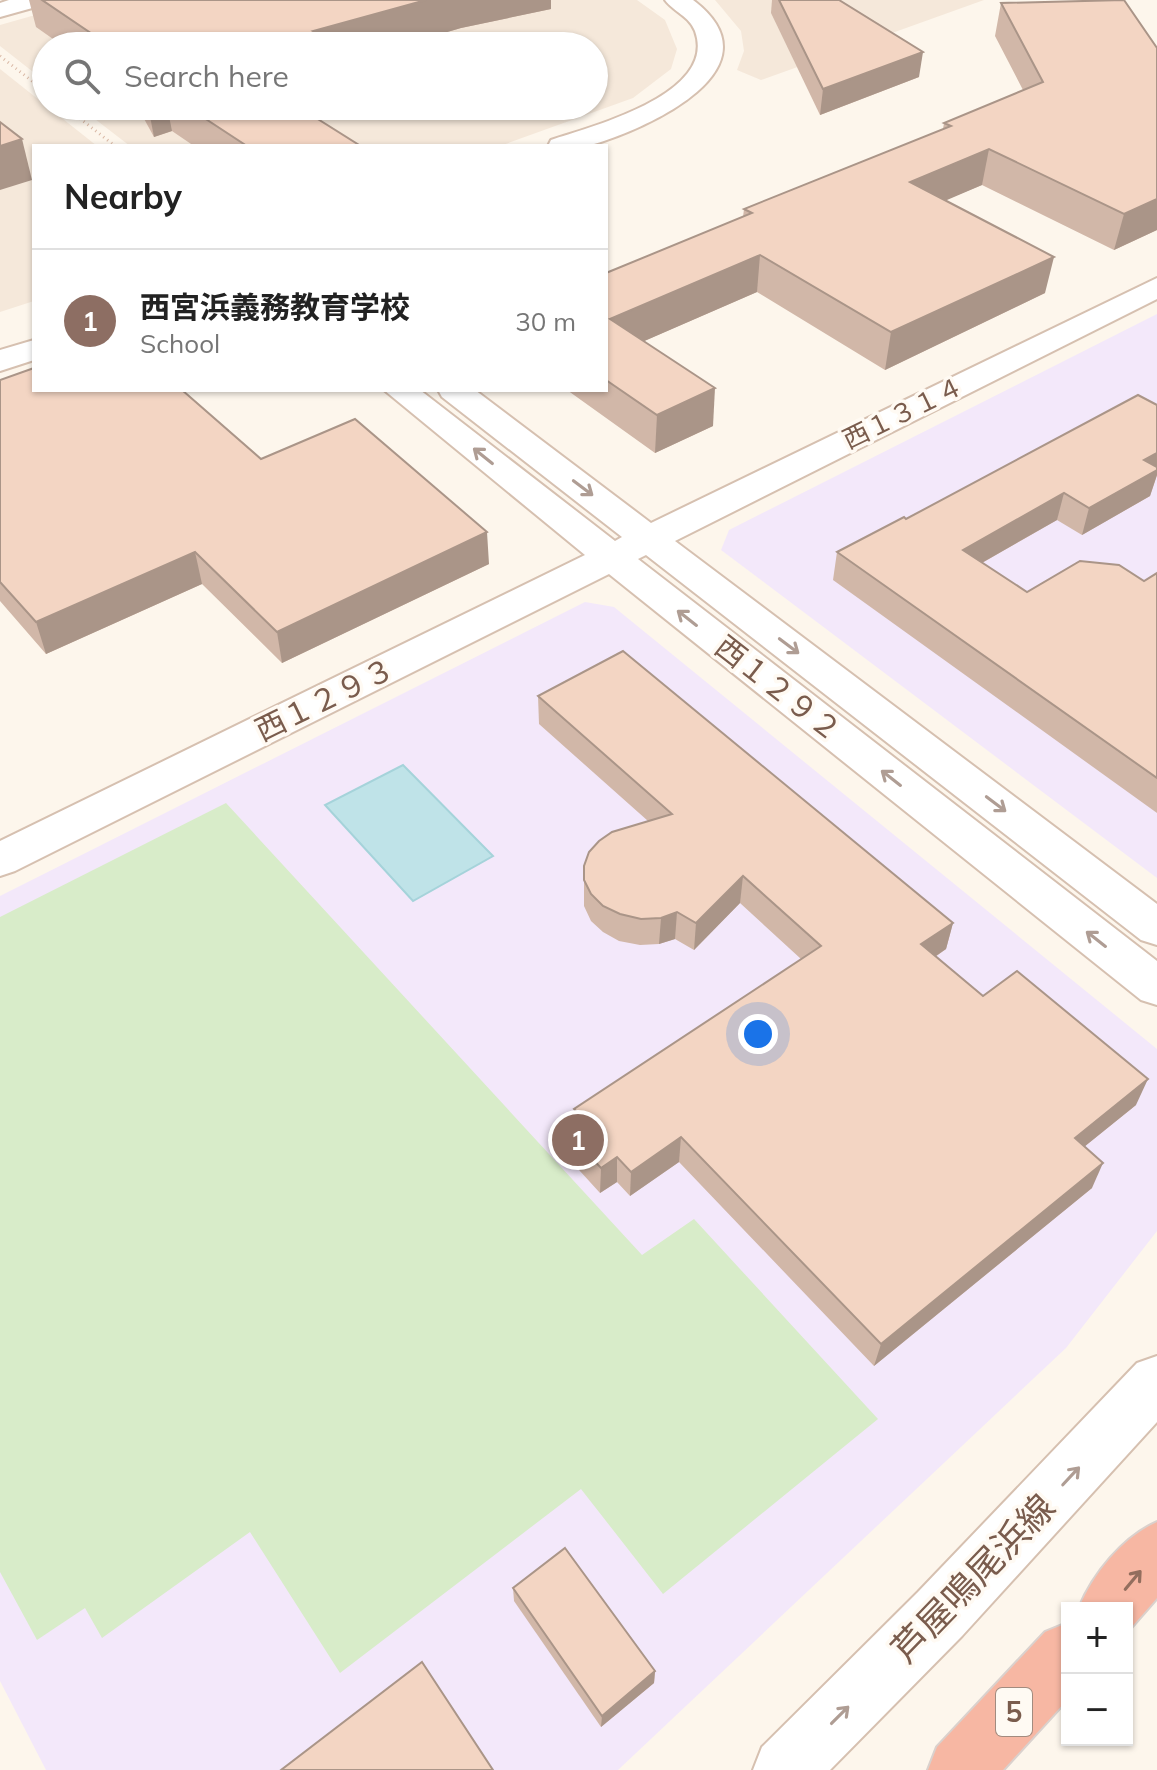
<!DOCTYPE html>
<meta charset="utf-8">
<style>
:root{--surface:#fff;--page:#f6f6f6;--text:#222;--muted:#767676;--line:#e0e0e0;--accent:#e76f51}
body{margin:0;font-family:Mulish,"Noto Sans JP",sans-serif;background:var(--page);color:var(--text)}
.controls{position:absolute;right:24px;bottom:24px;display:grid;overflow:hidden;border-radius:0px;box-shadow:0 2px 6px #0004}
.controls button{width:72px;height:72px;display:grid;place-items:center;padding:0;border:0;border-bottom:2px solid var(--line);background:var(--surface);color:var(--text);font:40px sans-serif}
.you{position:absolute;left:758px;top:1034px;width:28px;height:28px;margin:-20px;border:6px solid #fff;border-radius:50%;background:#1a73e8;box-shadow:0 0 0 12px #1a73e833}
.badge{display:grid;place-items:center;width:52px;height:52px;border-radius:50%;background:var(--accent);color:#fff;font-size:26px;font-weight:700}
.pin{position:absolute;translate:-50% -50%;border:4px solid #fff;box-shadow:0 2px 8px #0006}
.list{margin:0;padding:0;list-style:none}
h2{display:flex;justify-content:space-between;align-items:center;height:104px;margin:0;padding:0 32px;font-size:34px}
h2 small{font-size:26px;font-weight:400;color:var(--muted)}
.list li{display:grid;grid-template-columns:52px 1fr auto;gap:24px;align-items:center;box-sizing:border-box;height:144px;padding:0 32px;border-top:2px solid var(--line)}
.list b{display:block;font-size:30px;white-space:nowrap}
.list p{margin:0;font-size:26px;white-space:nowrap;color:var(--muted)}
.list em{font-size:26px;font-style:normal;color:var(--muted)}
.icon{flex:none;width:44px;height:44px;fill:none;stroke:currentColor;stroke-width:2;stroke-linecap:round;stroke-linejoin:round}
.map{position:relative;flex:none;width:1157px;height:1770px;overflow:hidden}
.search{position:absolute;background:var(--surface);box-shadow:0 2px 6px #0004;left:32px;top:32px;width:576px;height:88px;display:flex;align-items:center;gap:20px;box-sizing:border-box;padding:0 28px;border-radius:44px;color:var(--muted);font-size:30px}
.panel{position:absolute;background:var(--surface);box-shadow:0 2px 6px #0004;left:32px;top:144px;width:576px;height:248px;border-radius:0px}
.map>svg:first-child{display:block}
</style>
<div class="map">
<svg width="1157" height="1770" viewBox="0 0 1157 1770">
<rect width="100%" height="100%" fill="#fdf6ec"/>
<g fill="#f5e8da">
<polygon points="88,0 637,0 665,20 677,49 671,69 633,98 500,146 130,146 78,106 594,106 594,46 46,46 46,82 0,46 0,25"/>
<polygon points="715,0 984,0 761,80 737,70 744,51 741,31"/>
<polygon points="0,69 97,146 34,146 34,301 0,312"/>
</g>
<g fill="#f3e8fa">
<polygon points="1157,314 1157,878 721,550 729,530"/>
<polygon points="585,602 614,607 1157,1049 1157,1231 1066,1348 618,1770 46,1770 0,1681 0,896"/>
</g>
<polygon fill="#d8ecc9" points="226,803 642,1255 694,1219 878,1419 663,1594 581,1489 340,1673 250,1532 102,1638 85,1608 37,1640 0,1572 0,917"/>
<polygon fill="#bfe3e8" stroke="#a5d3da" stroke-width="2" points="403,765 493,856 413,901 325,805"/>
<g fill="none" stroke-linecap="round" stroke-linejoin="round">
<defs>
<g id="secondary">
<polygon points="9,0 47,0 43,5 0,17 0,3"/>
<path d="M665,0H693C783,68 647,129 591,145C578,148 561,146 548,146L551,140C593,126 718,94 695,31C689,16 674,12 665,0Z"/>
<polygon points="1157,278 1157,299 675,541 1157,904 1157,945 1141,940 646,555 638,559 1157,961 1157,1005 1141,1000 609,574 15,871 0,876 0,841 585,555 384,390 420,390 615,541 622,537 442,397 438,390 475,390 651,523"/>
<polygon points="34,340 34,360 0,371 0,350"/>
<polygon points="1157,1356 1157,1422 962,1636 830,1770 753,1770 762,1747 918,1592 1137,1363"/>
</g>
<g id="highway">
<path d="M1157,1522V1598L1130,1629L1127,1631V1608H1079C1093,1574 1123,1537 1157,1522Z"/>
<polygon points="1067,1623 1067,1700 1003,1770 928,1770 937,1747 1045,1632"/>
</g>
</defs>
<use href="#secondary" stroke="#d6c0b0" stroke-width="4"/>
<use href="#highway" stroke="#dad1cd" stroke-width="4"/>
<g stroke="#d9b8a5" stroke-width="3" stroke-dasharray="1 4" stroke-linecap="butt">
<polyline points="0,56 46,92"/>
<polyline points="64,106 115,146"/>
</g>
<use href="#secondary" fill="#fff" fill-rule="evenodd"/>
<use href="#highway" fill="#f7b7a3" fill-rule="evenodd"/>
</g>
<g fill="#d1b7a8">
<polygon points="29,0 551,0 551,9 461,28 399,46 63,46 36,27"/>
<polygon points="772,0 839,0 919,77 820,115 771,13"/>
<polygon points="1001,3 1157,48 1157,230 1114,250 982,185 945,200 1045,293 885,370 757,292 644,341 713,426 655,453 567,390 606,390 606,273 743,217 744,209 943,129 944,123 1023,90 995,36"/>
<polygon points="137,106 297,106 359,145 359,146 194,146 172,131 154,137"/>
<polygon points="0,380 261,459 489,564 282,663 202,584 46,654 0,601"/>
<polygon points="1157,405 1157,475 1150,496 1082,535 1057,520 982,563 1027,592 1144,581 1157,573 1157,813 833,580 837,552 906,519"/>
<polygon points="538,696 953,923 946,949 935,957 983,996 1136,1105 1084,1147 1092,1188 874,1366 679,1162 630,1196 617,1182 600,1193 569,1159 569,1134 574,1130 574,1109 801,959 740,903 694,950 675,939 659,944 640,945 619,941 603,932 591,921 584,906 584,866 648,821 539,724"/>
<polygon points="513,1588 655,1671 654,1683 601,1727 514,1601"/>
</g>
<g fill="#aa9588">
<polygon points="426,0 551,0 551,9 461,28 399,46 312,46 313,31"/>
<polygon points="923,52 919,77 820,115 823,89"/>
<polygon points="148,106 167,106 172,131 154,137"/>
<polygon points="22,139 32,180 0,190 0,146"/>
<polygon points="989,149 982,185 905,218 910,182"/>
<polygon points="1157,199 1157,230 1114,250 1124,214"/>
<polygon points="760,255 757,292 610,356 610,319"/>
<polygon points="1054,257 1045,293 885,370 891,332"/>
<polygon points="715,388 713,426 655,453 657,415"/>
<polygon points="1157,453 1157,475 1150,496 1082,535 1089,508 1144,460"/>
<polygon points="1064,493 1057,520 957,577 963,550"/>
<polygon points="487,532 489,564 282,663 277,632"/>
<polygon points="195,552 202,584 46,654 36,622"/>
<polygon points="743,876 740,903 694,950 696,923"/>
<polygon points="677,912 675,939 659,944 661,918"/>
<polygon points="953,923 946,949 914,971 921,944"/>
<polygon points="1148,1079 1136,1105 1064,1163 1075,1138"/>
<polygon points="681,1137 679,1162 630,1196 631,1172"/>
<polygon points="617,1157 617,1182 600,1193 601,1168"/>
<polygon points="1103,1163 1092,1188 874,1366 881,1344"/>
<polygon points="655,1671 654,1683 601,1727 602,1716"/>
</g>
<g fill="#f3d5c3" stroke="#aa9588" stroke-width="2">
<polygon points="42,0 426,0 313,31 330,41 312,46 110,46"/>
<polygon points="779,0 839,0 923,52 823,89"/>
<polygon points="1124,0 1157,48 1157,199 1124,214 989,149 910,182 1054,257 891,332 760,255 610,319 715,388 657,415 606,380 606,273 752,213 744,209 951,126 944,123 1043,82 1001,3"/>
<polygon points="186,106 297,106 359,145 356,146 247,146"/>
<polygon points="0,122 22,139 0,146"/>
<polygon points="34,368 34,390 182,390 261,459 355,419 487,532 277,632 195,552 36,622 0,582 0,380"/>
<polygon points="1138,395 1157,405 1157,453 1144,460 1157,467 1157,470 1089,508 1064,493 963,550 1027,592 1080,561 1119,565 1144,581 1157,573 1157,778 837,552 904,517 906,519"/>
<polygon points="623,651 953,923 921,944 983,996 1017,971 1148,1079 1075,1138 1103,1163 881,1344 681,1137 631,1172 617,1157 601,1168 569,1134 586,1122 574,1109 821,946 743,876 696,923 677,912 661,918 641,919 620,914 603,906 591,894 584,880 584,866 589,852 599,841 612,832 672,814 538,696"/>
<polygon points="565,1548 655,1671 602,1716 513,1588"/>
<polygon points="422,1662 493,1770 281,1770"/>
</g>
<defs><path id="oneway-shaft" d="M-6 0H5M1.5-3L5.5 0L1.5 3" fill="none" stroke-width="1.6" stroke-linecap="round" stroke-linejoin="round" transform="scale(2)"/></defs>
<g stroke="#af9d94">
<use href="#oneway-shaft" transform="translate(483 456) rotate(-141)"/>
<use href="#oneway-shaft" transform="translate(583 488) rotate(37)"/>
<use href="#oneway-shaft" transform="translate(687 618) rotate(-142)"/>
<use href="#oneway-shaft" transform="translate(789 646) rotate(37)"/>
<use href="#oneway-shaft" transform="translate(891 778) rotate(-142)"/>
<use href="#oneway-shaft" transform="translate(996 804) rotate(37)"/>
<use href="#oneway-shaft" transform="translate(1096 939) rotate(-142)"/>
<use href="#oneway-shaft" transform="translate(1071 1476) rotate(-47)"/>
<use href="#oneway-shaft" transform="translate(840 1715) rotate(-45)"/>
</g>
<use stroke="#936e5e" href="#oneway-shaft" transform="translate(1133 1580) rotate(-50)"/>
<g text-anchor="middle" stroke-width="7" stroke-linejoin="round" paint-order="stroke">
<g font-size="26" fill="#7a5c4d" stroke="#fffaf3">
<text transform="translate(903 413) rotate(-26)" y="9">西１３１４</text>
</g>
<rect fill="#fffaf3" stroke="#a28b7f" stroke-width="2" x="996" y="1688" width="36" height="48" rx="6"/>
<g font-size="28" font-weight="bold" fill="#7a5c4d">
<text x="1014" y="1722">5</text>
</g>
<g font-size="30" fill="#7a5c4d" stroke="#fffaf3">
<text transform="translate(778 689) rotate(38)" y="10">西１２９２</text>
<text transform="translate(325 700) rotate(-26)" y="10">西１２９３</text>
</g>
<g font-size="36" fill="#7a5c4d" stroke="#fffaf3">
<text transform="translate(973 1578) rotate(-46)" y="13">芦屋鳴尾浜線</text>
</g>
</g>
</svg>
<div class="controls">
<button>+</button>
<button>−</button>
</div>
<div class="you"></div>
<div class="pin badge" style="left:578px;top:1140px;background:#8d6e63">1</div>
<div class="search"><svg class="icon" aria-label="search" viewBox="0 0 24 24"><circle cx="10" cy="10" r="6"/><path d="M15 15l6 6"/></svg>Search here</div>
<section class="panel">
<h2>Nearby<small></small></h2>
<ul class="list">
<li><span class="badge" style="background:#8d6e63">1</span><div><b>西宮浜義務教育学校</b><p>School</p></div><em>30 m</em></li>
</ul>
</section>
</div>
